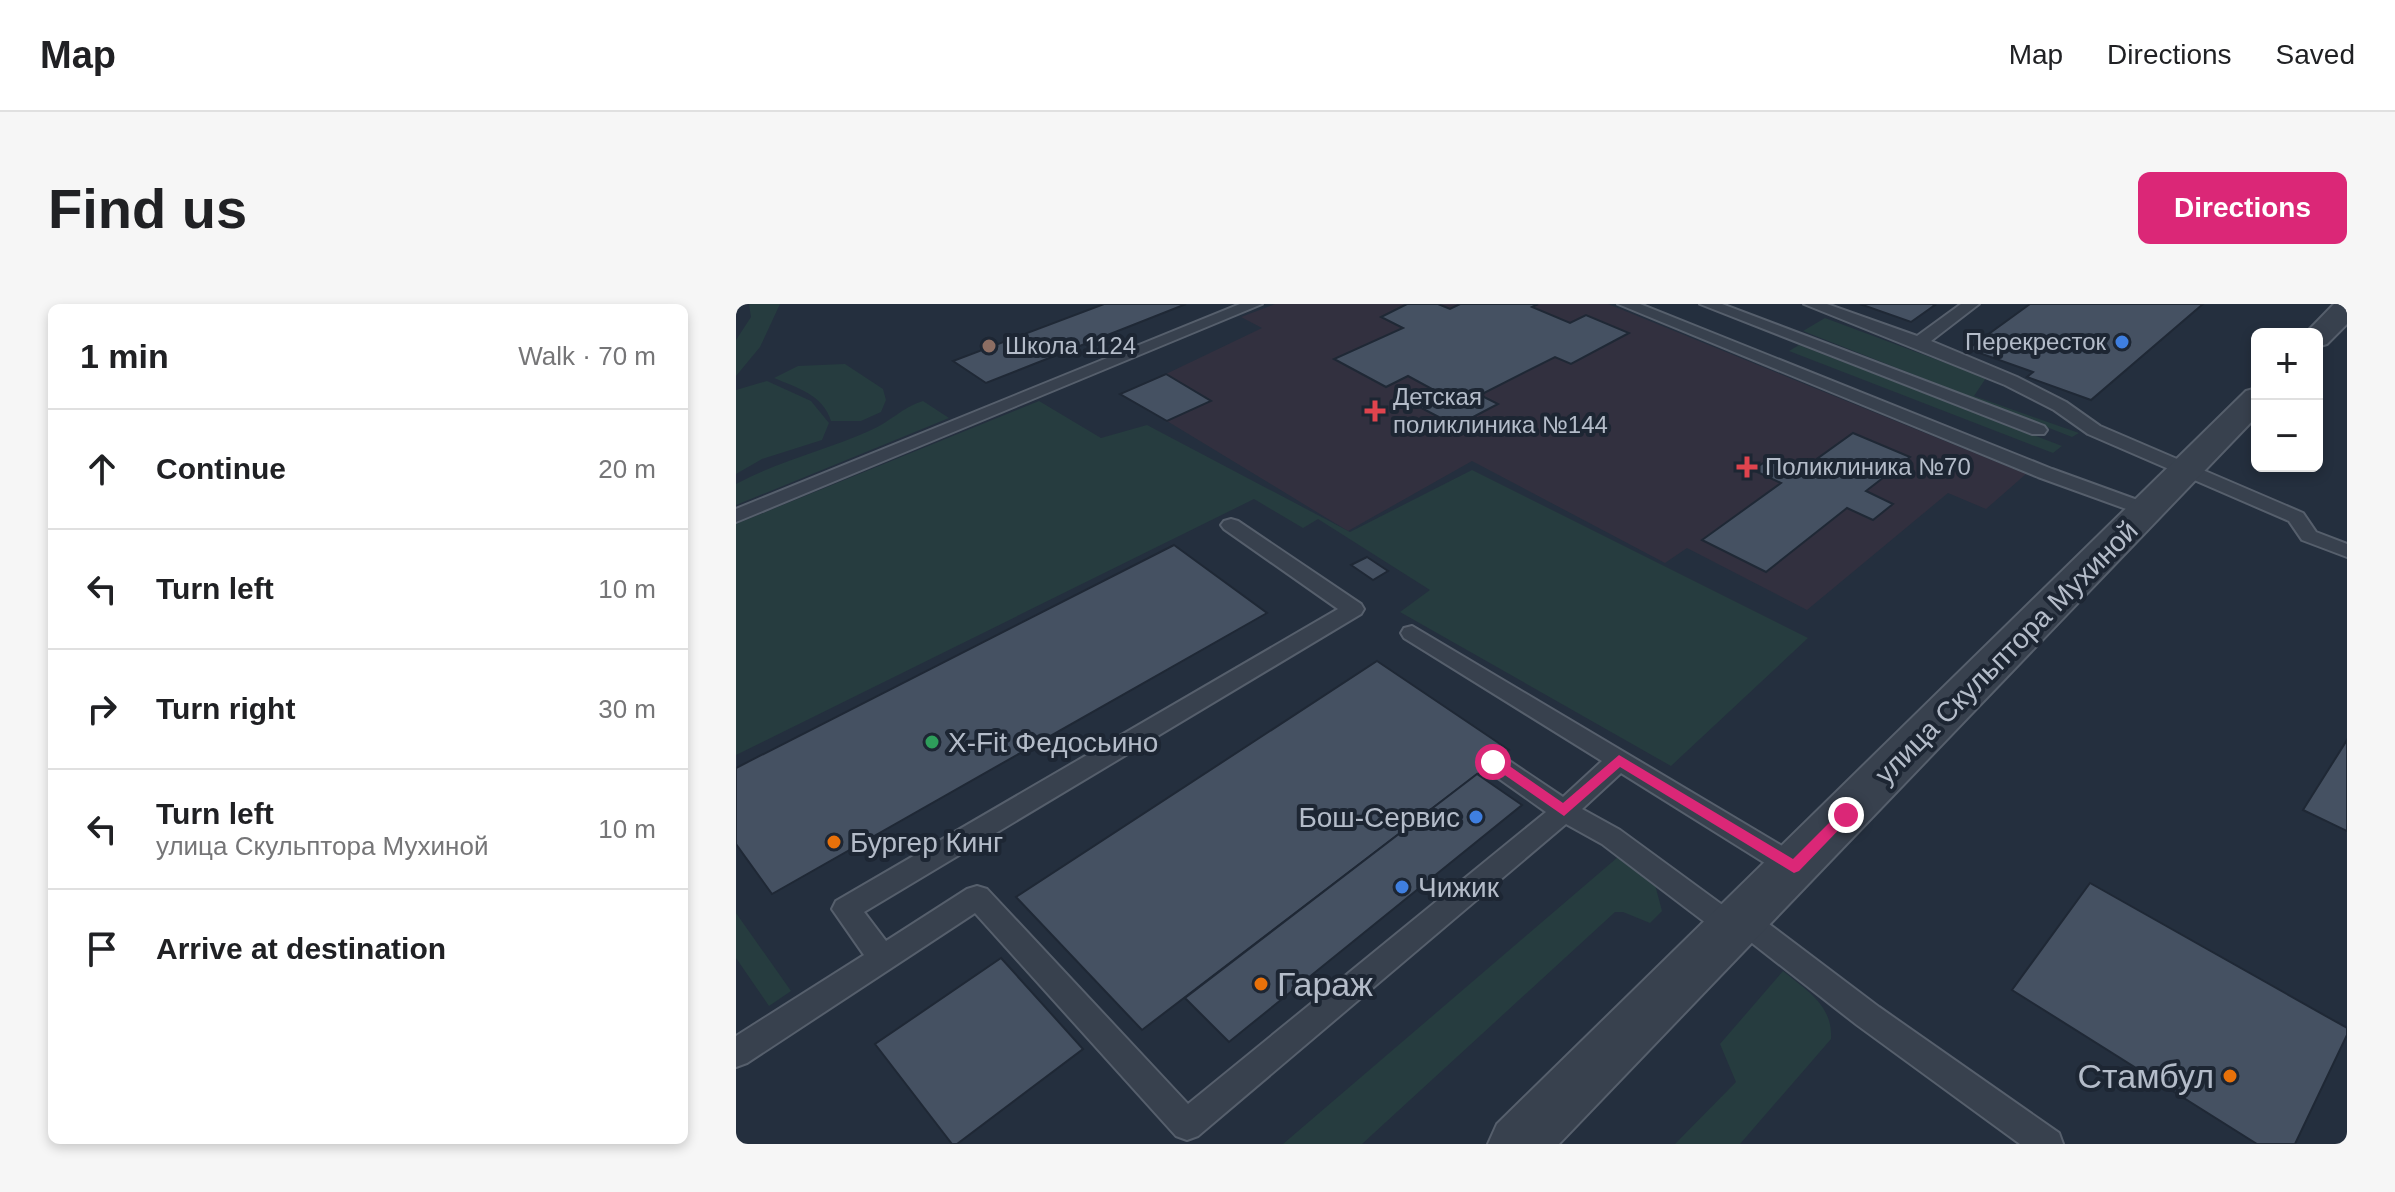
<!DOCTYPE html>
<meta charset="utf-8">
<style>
:root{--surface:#fff;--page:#f6f6f6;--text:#202124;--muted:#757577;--line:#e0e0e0;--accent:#db2777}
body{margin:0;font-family:Arial,sans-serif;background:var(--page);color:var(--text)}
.controls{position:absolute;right:24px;top:24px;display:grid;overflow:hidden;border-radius:12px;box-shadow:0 4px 12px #0003}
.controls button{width:72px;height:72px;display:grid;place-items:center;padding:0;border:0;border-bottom:2px solid var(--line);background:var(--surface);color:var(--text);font:40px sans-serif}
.stop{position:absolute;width:24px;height:24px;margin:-18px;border:6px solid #db2777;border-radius:50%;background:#fff}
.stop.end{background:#db2777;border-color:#fff;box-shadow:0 2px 8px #0008}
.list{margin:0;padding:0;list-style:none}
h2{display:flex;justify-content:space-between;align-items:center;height:104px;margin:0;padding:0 32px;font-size:34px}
h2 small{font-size:26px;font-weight:400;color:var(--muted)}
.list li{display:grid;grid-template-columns:52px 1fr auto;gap:24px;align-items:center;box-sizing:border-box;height:120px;padding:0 32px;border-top:2px solid var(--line)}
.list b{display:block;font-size:30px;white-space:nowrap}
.list p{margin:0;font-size:26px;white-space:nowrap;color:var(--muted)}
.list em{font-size:26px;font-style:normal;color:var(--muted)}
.icon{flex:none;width:44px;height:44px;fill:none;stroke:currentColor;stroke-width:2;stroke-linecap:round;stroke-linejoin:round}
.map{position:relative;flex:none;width:1611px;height:840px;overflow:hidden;border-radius:12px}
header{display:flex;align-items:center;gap:48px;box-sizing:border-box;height:112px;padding:0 40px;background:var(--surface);border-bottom:2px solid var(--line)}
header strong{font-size:38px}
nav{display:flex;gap:44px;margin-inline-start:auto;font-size:28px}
.intro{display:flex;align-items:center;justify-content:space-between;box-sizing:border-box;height:192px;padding:0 48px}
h1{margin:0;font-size:56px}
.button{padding:20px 36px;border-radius:12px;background:var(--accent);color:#fff;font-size:28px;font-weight:700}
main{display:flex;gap:48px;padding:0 48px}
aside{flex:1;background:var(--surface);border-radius:12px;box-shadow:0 4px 12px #0003}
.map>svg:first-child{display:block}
</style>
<header>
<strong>Map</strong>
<nav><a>Map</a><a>Directions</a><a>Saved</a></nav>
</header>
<div class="intro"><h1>Find us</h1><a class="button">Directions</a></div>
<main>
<aside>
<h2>1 min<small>Walk · 70 m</small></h2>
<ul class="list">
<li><svg class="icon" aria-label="ahead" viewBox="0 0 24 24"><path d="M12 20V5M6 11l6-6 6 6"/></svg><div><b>Continue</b></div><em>20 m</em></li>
<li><svg class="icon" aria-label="left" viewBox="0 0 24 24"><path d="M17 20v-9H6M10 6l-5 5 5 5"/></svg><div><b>Turn left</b></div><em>10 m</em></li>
<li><svg class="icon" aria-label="right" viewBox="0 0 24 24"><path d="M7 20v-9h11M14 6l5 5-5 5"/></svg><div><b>Turn right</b></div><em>30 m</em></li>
<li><svg class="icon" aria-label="left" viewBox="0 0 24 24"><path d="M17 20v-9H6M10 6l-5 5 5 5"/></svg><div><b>Turn left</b><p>улица Скульптора Мухиной</p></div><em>10 m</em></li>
<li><svg class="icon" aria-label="arrive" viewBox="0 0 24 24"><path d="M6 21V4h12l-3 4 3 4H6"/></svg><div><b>Arrive at destination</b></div></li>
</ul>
</aside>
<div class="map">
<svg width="1611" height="840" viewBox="0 0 1611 840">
<rect width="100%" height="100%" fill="#242f3e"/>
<polygon fill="#32303f" points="539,0 872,0 1290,170 1250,205 1212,189 1071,306 951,244 929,259 736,157 612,227 431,117 475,96 430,70 526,24 505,13"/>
<g fill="#263c3f">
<polygon points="13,0 44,0 24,43 0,72 0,36 15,13"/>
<polygon points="1089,14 1250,74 1238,92 1343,129 1336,133 1067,27"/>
<polygon points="1063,41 1326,142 1317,149 1053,47"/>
<path d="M109,60L147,85L150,96L145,108L125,117H95C87,91 62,84 38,74L62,62Z"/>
<polygon points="31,77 75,97 93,119 86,136 26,155 0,170 0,86"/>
<path d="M187,97L213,114L0,201V180C45,156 88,147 133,127C153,119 168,102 187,97Z"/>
<polygon points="303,97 365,134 411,121 614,228 736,166 1072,334 935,462 664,308 694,286 582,215 567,224 518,195 0,451 0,220"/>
<polygon points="882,553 918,577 926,607 914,619 887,608 879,608 626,840 547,840"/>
<polygon points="0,609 55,687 33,702 0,654"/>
<path d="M1047,667C1071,687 1097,701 1095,735L1004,840H939L1000,778L984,740Z"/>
</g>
<g fill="#455162" stroke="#1f2835" stroke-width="2">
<polygon points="368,0 450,0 250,79 217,57"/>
<polygon points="671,0 702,0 714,5 724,0 802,0 796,3 834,19 850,11 893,29 835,60 819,53 744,91 762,100 720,122 672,97 696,85 672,72 650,83 598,55 667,24 645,13"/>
<polygon points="1124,0 1196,0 1199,1 1175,18"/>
<polygon points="1294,0 1467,0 1355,96 1291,73 1297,68 1232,45"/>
<polygon points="430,70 475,97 431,117 384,90"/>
<polygon points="1117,129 1174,153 1130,187 1157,200 1137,216 1111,204 1030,268 966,236 1045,179 1017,166 1039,151 1068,164"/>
<polygon points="438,241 531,309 36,590 0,540 0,464"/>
<polygon points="631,253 652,267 637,276 615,261"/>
<polygon points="641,357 773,446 406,726 280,593"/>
<polygon points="1611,436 1611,527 1567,506"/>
<polygon points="741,470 786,501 493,738 449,694"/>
<polygon points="1354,579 1611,724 1611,731 1559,840 1521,840 1276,686"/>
<polygon points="265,654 347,745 221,840 216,840 139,740"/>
</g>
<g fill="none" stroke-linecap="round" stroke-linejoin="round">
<defs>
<g id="service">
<polygon points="504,0 526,0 0,218 0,205"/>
<polygon points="882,0 904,0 1316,165 1418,202 1421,206 1411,212 1404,210 1302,173"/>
<polygon points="964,0 986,0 1308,122 1311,126 1308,130 1296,130"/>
<polygon points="1068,0 1091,0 1181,32 1225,0 1243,0 1195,37 1281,73 1330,98 1364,122 1567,209 1580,228 1611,240 1611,253 1566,236 1553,217 1352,130 1318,106 1269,81"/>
<polygon points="495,215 502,217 625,300 628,305 625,310 128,608 150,637 231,585 241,582 251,585 452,800 810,508 748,464 745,458 748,452 757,449 766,452 827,493 866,457 668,334 665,329 668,324 676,322 1068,555 1071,563 1068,571 1058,574 1048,571 885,469 846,505 884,526 996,608 1006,603 1016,607 1143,703 1323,829 1327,840 1284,840 1121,721 1007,632 997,636 987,632 866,540 830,520 462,832 451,836 440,832 239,609 11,759 0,763 0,732 128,651 96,605 100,597 602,305 488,225 485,221 488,217"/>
</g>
<g id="tertiary">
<polygon points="1598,0 1611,0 1611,20 1591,40 1581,43 1581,30 1569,30"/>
<polygon points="1521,84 1521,112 823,840 752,840 761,820 1510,87"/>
</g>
</defs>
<use href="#service" stroke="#565f6c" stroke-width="4"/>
<use href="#tertiary" stroke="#565f6c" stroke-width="4"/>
<use href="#service" fill="#38414e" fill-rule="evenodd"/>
<use href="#tertiary" fill="#38414e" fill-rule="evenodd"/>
</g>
<polygon fill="#db2777" points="883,451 1057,555 1105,507 1110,505 1117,511 1063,567 1058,569 884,463 828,512 750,458 757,453 762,454 827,499"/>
<g fill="#3f7fe0" stroke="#1d2633" stroke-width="3">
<circle cx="1386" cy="38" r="8"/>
<circle cx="740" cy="513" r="8"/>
<circle cx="666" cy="583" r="8"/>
</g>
<circle fill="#8d6e63" stroke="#1d2633" stroke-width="3" cx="253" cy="42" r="8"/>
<g fill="#e0444e" stroke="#1d2633" stroke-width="3">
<path d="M635 95h8v8h8v8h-8v8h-8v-8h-8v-8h8z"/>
<path d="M1007 151h8v8h8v8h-8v8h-8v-8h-8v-8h8z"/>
</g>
<circle fill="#2e9e5b" stroke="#1d2633" stroke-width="3" cx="196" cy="438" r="8"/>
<g fill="#e8710a" stroke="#1d2633" stroke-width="3">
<circle cx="98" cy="538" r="8"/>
<circle cx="525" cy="680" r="8"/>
<circle cx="1494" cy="772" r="8"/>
</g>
<g text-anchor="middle" stroke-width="8" stroke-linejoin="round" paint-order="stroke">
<g font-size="24" fill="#b4bcc9" stroke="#1d2633" text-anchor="start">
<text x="1370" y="46" text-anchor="end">Перекресток</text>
<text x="269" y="50">Школа 1124</text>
<text x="657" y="101">Детская<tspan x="657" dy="28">поликлиника №144</tspan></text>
<text x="1029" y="171">Поликлиника №70</text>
</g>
<g font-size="28" fill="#b4bcc9" stroke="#1d2633">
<text transform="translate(1270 348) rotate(-45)" y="10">улица Скульптора Мухиной</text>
</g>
<g font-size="28" fill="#b4bcc9" stroke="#1d2633" text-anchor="start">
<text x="212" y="448">X-Fit Федосьино</text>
<text x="724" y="523" text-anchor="end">Бош-Сервис</text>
<text x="114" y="548">Бургер Кинг</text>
<text x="682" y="593">Чижик</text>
</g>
<g font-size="34" fill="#b4bcc9" stroke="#1d2633" text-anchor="start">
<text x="541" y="692">Гараж</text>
<text x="1478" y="784" text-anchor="end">Стамбул</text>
</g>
</g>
</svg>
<div class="controls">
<button>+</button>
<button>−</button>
</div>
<div class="stop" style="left:757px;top:458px"></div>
<div class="stop end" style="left:1110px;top:511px"></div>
</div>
</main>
